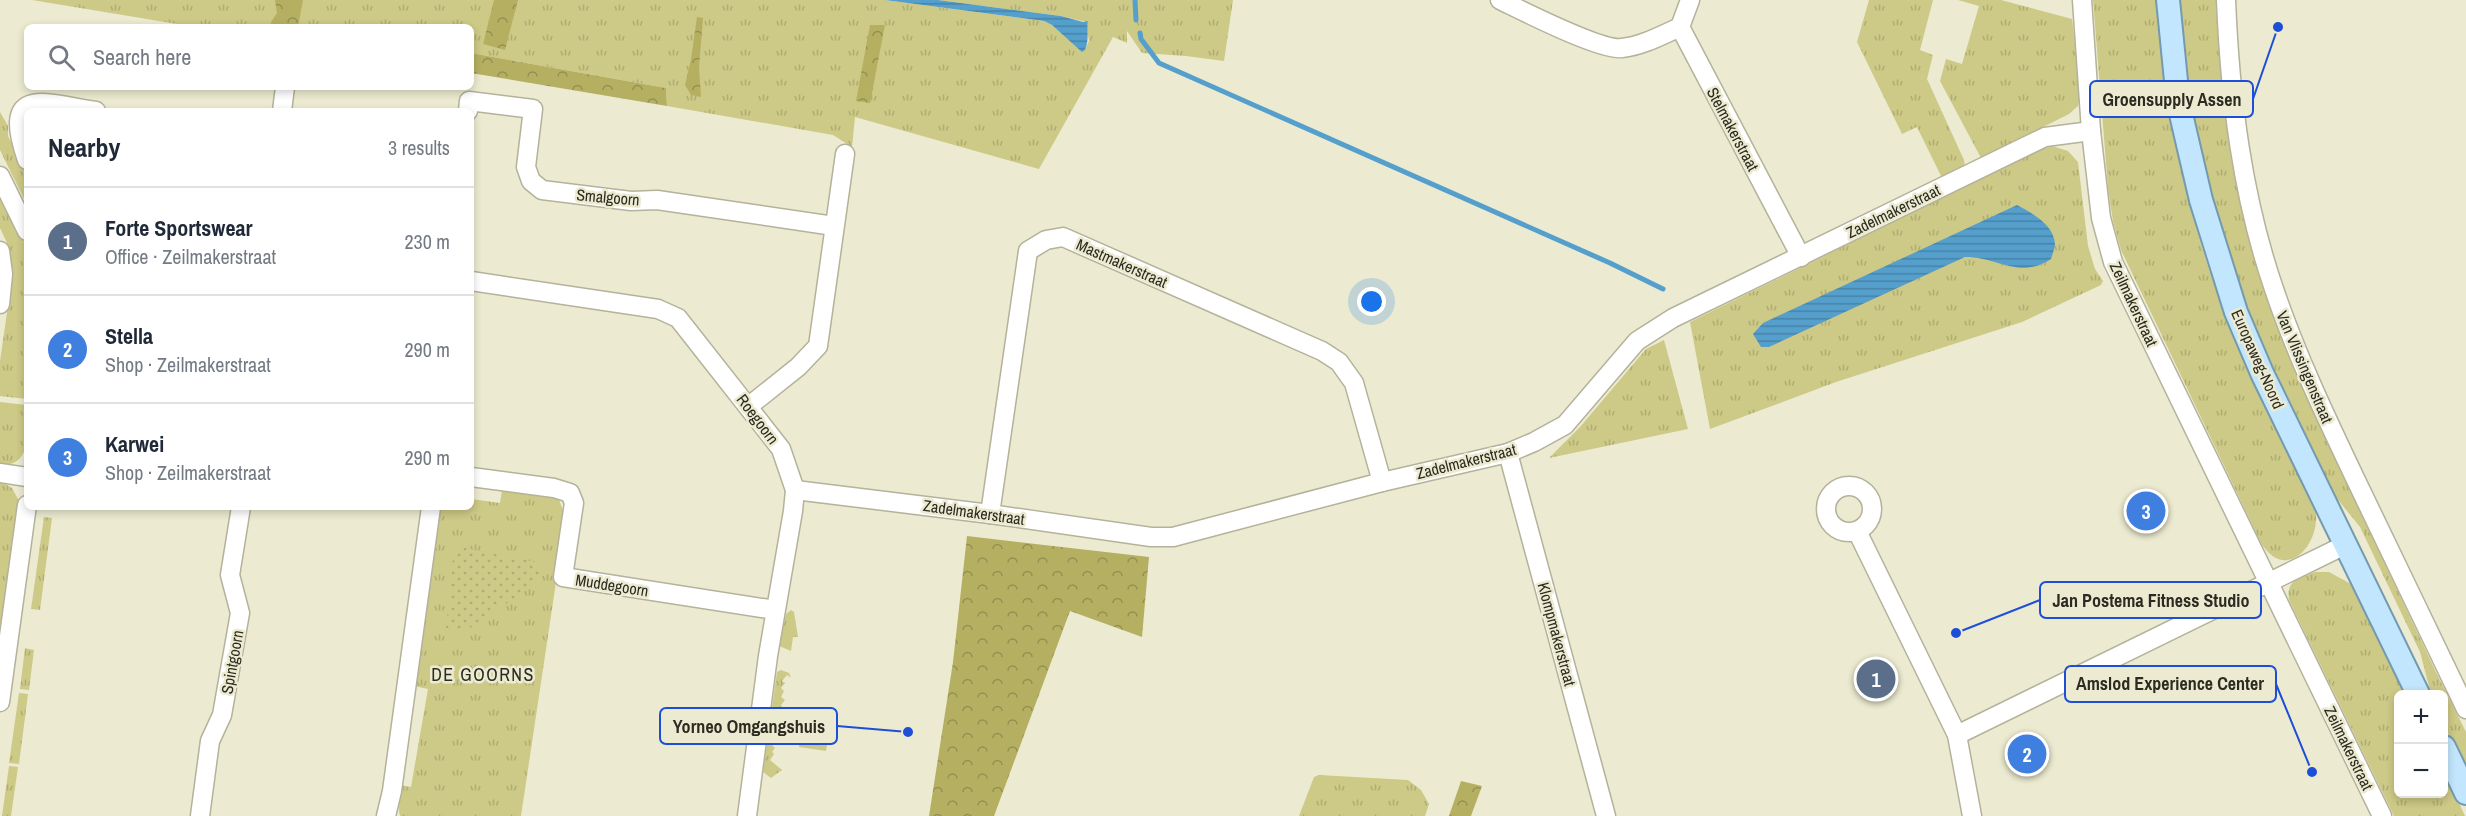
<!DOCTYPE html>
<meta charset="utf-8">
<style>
:root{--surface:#fff;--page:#f6f6f7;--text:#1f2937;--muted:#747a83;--line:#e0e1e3;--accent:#277bab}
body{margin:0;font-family:"Archivo Narrow",sans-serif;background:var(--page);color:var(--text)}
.controls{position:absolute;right:18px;bottom:18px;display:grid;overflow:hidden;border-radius:9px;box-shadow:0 3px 9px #0003}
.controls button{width:54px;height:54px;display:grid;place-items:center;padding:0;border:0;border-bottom:2px solid var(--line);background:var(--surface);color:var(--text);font:30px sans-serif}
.you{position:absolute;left:1372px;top:302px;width:21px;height:21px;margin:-15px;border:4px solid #fff;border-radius:50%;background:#1a73e8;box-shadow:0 0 0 9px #1a73e833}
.badge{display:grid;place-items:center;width:39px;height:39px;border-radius:50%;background:var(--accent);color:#fff;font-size:20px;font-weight:700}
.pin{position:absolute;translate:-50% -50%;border:3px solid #fff;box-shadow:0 2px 6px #0006}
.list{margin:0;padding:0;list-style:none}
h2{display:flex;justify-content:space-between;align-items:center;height:78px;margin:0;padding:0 24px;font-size:26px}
h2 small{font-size:20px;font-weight:400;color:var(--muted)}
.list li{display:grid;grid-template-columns:39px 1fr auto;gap:18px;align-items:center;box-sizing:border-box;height:108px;padding:0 24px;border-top:2px solid var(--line)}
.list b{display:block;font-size:22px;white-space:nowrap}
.list p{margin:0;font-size:20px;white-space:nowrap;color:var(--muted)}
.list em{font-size:20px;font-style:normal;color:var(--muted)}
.icon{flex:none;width:33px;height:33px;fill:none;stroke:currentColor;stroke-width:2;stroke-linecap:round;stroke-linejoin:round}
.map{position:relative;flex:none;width:2466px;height:816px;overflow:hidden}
.search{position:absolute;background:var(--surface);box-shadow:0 3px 9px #0003;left:24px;top:24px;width:450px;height:66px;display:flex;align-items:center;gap:15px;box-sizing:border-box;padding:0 21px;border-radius:9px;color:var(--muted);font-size:22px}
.panel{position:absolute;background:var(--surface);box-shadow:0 3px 9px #0003;left:24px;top:108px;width:450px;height:402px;border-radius:9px}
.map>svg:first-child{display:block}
</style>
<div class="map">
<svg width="2466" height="816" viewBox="0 0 2466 816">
<defs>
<pattern id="grass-tufts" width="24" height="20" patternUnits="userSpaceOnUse" patternTransform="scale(1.5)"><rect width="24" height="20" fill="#cdc986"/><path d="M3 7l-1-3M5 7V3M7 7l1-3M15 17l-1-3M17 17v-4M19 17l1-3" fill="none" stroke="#b0ad73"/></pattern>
<pattern id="forest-crowns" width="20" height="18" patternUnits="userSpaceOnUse" patternTransform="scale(1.5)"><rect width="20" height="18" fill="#b5b061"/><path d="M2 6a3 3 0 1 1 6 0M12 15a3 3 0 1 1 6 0" fill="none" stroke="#938f50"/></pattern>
<pattern id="park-dots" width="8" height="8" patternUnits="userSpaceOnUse" patternTransform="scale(1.5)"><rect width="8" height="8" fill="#cdc986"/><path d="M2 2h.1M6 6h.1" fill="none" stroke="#b0ad73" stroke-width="1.8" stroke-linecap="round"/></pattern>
<pattern id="water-rules" width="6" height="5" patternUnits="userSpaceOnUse" patternTransform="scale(1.5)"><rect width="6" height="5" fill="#559fcd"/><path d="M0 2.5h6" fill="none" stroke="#4782a6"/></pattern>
</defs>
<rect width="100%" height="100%" fill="#ecebd1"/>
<g fill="url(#grass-tufts)" fill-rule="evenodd">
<polygon points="32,0 885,0 1044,21 1052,25 1083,51 1085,50 1089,41 1086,22 1061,16 938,0 1233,0 1224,61 1186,56 1142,53 1127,31 1127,43 1113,37 1039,169 855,117 852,147 833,135 667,106 666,88 471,53 471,27 195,27"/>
<polygon points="1869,0 1933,0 1920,50 1933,55 1927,79 1964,160 1965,166 1942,178 1917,127 1902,134 1857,42"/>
<polygon points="1958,0 2001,0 2072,19 2081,93 2078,106 2069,114 1981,158 1940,81 1946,59 1962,64 1979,6"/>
<path d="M2093,0H2157C2163,108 2191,232 2232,332C2257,394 2288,453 2316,513C2319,547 2285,582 2261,543L2121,250L2113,221L2108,188Z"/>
<path d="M2177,0H2217C2219,46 2221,92 2228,137C2240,219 2265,302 2298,379L2434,668L2466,732V773L2444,724V694H2431L2420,652L2360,527L2326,485L2251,321L2232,271L2201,159L2185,79Z"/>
<polygon points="0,112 8,126 8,136 27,176 27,205 0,150"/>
<path d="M2052,146L2068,151L2078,162L2088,246L2095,269L2103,281L2101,285L2022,322L1836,382L1710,429L1690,322L2039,150ZM2017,206C2037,215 2048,223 2055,244L2013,267L1981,257H1965L1804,306Z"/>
<polygon points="0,195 27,248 27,399 0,396 0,361 13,271 7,243 0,228"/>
<polygon points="1664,340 1688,429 1549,458 1580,427 1646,349"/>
<path d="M0,402L27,405C27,426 34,469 0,464Z"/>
<polygon points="0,481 12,488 19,501 0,639"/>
<polygon points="502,490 554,497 559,500 564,513 555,589 521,816 400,816 399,811 400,785 411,787 428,689 414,686 439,507 471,507 471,499 500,503"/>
<polygon points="44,517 52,518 40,610 31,609"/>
<path d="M2315,572H2329L2351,584L2407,694H2398V794H2444V770L2465,816H2394L2289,600C2286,580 2298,579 2315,572Z"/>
<polygon points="791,610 794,612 798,637 793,637 791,651 779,646 786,614"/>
<polygon points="25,648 34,650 29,690 20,689"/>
<polygon points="781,670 789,673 791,678 787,675 782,681 785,683 781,688 784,691 781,697 785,700 781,705 783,708 777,719 780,722 776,728 779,731 774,737 777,739 772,745 775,748 772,752 774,754 770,760 782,770 771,778 763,772 777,672"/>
<polygon points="19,693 28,694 19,764 9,763"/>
<polygon points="9,766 18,767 11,816 2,816"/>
<polygon points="1319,775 1408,780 1421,790 1429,804 1425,816 1299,816 1314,777"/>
</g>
<g fill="url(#forest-crowns)">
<polygon points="275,0 303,0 298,27 270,27 271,22 277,13"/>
<polygon points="494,0 518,0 505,50 483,44"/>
<polygon points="697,17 703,18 699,67 701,97 691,95 685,85 691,59"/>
<polygon points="870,25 885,25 870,103 856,101"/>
<polygon points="471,53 666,88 667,106 471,73"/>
<polygon points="967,536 1149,557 1142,637 1070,611 994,816 929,816 953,662"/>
<polygon points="1461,781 1482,786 1471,816 1449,816"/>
</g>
<polygon fill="url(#park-dots)" points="455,546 540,563 541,580 464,632 446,628"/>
<polygon fill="#cdc986" points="804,715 831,718 826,751 799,747"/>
<g fill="url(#water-rules)">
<path d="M885,0H938L1061,16L1083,22L1088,21C1086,25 1090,39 1085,50L1082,52L1052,25L1044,21Z"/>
<path d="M2017,205C2032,213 2054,225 2055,244C2055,248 2052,255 2051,259C2018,280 2000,257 1965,257L1769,347H1761L1753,334L1763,323Z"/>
</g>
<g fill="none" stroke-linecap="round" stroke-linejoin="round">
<g stroke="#559fcd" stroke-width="5">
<polyline points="1135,0 1136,20"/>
<polyline points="1140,33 1141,39 1159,63 1610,263 1663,289"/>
</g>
<defs>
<g id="minor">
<path d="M1500,0C1523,11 1601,51 1622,48C1642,46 1662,35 1680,27"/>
<polyline points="1690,0 1680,27 1801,257"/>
<polyline points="2082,0 2091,131 2101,218 2113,262 2382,816"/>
<path d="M2226,0C2230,98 2242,196 2274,289C2296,354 2325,415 2354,476C2391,554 2429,631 2466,709"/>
<polyline points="282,111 285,87"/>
<polyline points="468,111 469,101 533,109 526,167 531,181 542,190 631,201 657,200 834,226"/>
<path d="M27,160C0,83 46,104 96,111"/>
<polyline points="0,176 27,231"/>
<polyline points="0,251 3,274 0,304"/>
<polyline points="471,281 658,309 678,318 781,449 795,490 793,511 768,656 747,816"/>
<polyline points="749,406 798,367 818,346 845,154"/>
<polyline points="1508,453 1606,816"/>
<polyline points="0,473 27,477"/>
<polyline points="471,477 554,488 570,493 574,503 563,577 775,610"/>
<circle cx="1849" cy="509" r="23"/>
<polyline points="795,490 990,514 1151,537 1173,537 1382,482 1508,453 1534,442 1565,425 1637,341 1673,318 2045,137 2091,131"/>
<polyline points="990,514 1028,251 1046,240 1063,237 1322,351 1339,362 1354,383 1382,482"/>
<polyline points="1857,531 1957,735"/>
<polyline points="0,702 27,505"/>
<polyline points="200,816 210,741 222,715 240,613 230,575 241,507"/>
<polyline points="386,816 392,791 431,507"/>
<polyline points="1972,816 1957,735 2345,545"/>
</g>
<g id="major">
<polyline points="2168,0 2178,101 2187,140 2201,200 2236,312 2262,373 2418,694"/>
<polyline points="2444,747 2466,793"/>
</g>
</defs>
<use href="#minor" stroke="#b4b29a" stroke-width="21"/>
<use href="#major" stroke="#749ab0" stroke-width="26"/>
<use href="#minor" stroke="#fff" stroke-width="18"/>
<use href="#major" stroke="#c2e6fd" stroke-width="22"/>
</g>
<g text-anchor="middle" stroke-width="5" stroke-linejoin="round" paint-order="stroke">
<g font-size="16" fill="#2c2b22" stroke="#ecebd1">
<text transform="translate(1733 129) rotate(62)" y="6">Stelmakerstraat</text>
<text transform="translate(608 197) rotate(5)" y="6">Smalgoorn</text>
<text transform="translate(1893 211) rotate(-26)" y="6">Zadelmakerstraat</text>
<text transform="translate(1122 263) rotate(24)" y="6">Mastmakerstraat</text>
<text transform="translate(2134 304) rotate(65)" y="6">Zeilmakerstraat</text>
<text transform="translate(2258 359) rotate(66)" y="6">Europaweg-Noord</text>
<text transform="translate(2305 367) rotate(67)" y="6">Van Vlissingenstraat</text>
<text transform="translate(758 419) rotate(53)" y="6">Roegoorn</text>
<text transform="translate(1466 461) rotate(-14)" y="6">Zadelmakerstraat</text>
<text transform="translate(974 512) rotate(8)" y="6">Zadelmakerstraat</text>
<text transform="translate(612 585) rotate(9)" y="6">Muddegoorn</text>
<text transform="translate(1557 634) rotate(75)" y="6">Klompmakerstraat</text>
<text transform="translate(232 662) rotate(-80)" y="6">Spintgoorn</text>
<text transform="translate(2349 748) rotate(64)" y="6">Zeilmakerstraat</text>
</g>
<g font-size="18" letter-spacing="1.5" fill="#2c2b22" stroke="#ecebd1">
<text x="483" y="681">DE GOORNS</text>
</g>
</g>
<path fill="none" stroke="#1d4ed8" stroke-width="2" d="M2278 27L2253 99M1956 633L2040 600M2312 772L2276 684M908 732L837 726"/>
<g fill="#1d4ed8" stroke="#ecebd1" stroke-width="2">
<circle cx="2278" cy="27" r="6"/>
<circle cx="1956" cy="633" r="6"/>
<circle cx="2312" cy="772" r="6"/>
<circle cx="908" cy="732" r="6"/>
</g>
<g fill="#ecebd1" stroke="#1d4ed8" stroke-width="2">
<rect x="2090" y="81" width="163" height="36" rx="6"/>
<rect x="2040" y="582" width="221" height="36" rx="6"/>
<rect x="2065" y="666" width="211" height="36" rx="6"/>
<rect x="660" y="708" width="177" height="36" rx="6"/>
</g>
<g font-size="18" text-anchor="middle" font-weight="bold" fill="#2c2b22">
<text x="2172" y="106">Groensupply Assen</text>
<text x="2151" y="607">Jan Postema Fitness Studio</text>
<text x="2170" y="690">Amslod Experience Center</text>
<text x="749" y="733">Yorneo Omgangshuis</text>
</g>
</svg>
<div class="controls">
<button>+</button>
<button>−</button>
</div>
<div class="you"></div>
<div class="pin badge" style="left:1876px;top:679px;background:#5c6f8a">1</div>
<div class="pin badge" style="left:2027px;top:754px;background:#3f7fe0">2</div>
<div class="pin badge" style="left:2146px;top:511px;background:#3f7fe0">3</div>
<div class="search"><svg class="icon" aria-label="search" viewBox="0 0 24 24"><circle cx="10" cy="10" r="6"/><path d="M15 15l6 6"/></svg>Search here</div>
<section class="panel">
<h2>Nearby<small>3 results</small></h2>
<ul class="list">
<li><span class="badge" style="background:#5c6f8a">1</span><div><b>Forte Sportswear</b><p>Office · Zeilmakerstraat</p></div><em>230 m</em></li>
<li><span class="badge" style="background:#3f7fe0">2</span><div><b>Stella</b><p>Shop · Zeilmakerstraat</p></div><em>290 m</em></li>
<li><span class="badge" style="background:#3f7fe0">3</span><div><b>Karwei</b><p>Shop · Zeilmakerstraat</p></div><em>290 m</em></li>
</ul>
</section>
</div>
